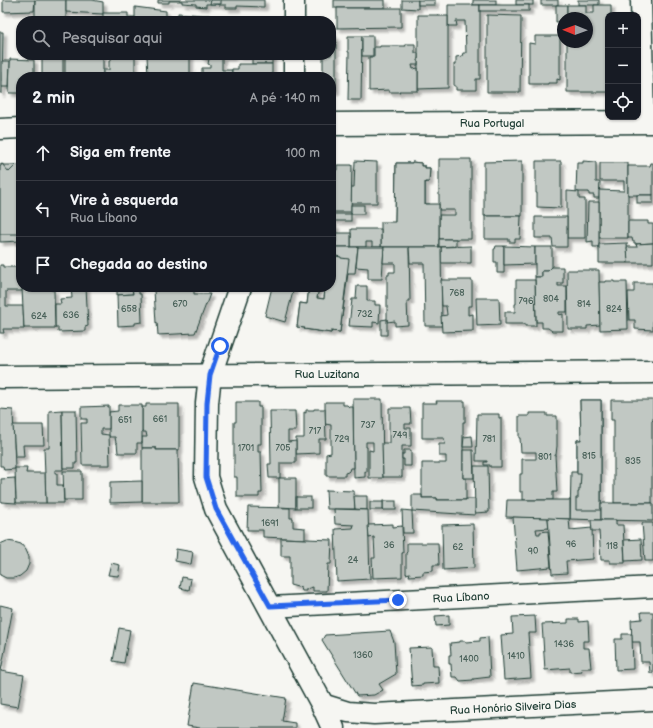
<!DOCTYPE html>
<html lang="pt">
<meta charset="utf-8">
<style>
:root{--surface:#171b24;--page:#20242c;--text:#f1f3f6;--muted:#9ea1a6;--line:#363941}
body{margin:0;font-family:"Balsamiq Sans",sans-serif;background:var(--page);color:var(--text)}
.controls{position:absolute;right:12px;top:12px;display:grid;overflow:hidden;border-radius:8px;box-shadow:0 1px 3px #0004}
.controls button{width:36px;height:36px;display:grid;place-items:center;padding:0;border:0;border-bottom:1px solid var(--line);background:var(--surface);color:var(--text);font:20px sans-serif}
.compass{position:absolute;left:557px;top:12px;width:36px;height:36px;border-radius:50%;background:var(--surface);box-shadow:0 1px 3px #0004;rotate:271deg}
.stop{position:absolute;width:12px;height:12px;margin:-9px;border:3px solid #2563eb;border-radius:50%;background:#fff}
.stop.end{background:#2563eb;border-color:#fff;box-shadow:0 1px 4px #0008}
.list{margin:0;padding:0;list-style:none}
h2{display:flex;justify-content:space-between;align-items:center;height:52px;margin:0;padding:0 16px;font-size:17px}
h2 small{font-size:13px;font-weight:400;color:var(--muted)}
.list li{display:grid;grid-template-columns:26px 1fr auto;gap:12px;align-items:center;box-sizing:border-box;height:56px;padding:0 16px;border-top:1px solid var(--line)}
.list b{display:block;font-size:15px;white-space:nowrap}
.list p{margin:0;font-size:13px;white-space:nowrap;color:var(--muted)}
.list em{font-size:13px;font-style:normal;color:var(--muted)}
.icon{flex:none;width:22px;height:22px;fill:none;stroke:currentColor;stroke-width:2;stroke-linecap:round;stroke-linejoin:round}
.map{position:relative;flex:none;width:653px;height:728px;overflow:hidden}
.search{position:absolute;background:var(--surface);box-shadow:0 1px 3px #0004;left:16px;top:16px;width:320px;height:44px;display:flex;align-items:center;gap:10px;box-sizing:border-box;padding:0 14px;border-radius:16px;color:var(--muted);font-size:15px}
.panel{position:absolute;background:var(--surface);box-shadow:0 1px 3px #0004;left:16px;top:72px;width:320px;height:220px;border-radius:16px}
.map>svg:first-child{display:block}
</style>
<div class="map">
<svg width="653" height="728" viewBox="0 0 653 728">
<defs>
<filter id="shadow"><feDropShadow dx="3.5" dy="3.5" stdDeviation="1" flood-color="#0004"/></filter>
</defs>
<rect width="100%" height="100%" fill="#f6f6f2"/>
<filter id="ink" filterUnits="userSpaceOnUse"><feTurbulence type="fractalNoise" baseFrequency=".025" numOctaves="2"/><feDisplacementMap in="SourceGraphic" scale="8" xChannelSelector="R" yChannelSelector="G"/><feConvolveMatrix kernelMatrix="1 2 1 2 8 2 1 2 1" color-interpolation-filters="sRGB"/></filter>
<g filter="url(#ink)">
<g fill="#c1c8c3" stroke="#1f3d34" fill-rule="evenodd" filter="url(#shadow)">
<polygon points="3,0 35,0 34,11 3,12"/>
<rect x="35" y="0" width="31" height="19"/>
<polygon points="66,0 92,0 103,2 103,14 66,12"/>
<polygon points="158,0 264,0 264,7 237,6 237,8 226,8 226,5 219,5 219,4 206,4 206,7 196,6 196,4 182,3 182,1 169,1 169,3 158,3"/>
<polygon points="211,0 221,0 221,4 210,4"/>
<rect x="334" y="0" width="51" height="8"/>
<polygon points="402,0 418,0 418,9 402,8"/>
<rect x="418" y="0" width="17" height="5"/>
<rect x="473" y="0" width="23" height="5"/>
<rect x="516" y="0" width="17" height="5"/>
<rect x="541" y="0" width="17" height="5"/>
<rect x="578" y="0" width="21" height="5"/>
<polygon points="448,5 480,5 480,79 476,79 476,90 456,90 456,86 454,86 454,64 456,64 456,57 462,56 463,53 466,53 465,21 456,21 457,26 448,26"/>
<rect x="480" y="5" width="49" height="6"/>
<polygon points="556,5 567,5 567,18 563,18 563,21 556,22"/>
<polygon points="567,5 586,5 586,13 594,13 594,5 611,5 611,15 608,15 608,92 567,92 567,42 587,42 587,18 567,18"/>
<polygon points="135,7 166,11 166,21 135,21"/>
<polygon points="337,8 401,8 401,27 337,28"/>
<polygon points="103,13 128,13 128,17 135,17 135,21 103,21"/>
<polygon points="178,13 202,15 202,21 178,21"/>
<rect x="202" y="15" width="7" height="6"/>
<polygon points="418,15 438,15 438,16 448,16 448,88 418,89"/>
<polygon points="487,15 521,16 520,92 487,92"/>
<polygon points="232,17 272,20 272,21 232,21"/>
<polygon points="0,32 3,32 2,93 0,93"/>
<polygon points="331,36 336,36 336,91 333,91 333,89 331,89 331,77 323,77 323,55 331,55"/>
<polygon points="348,36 362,36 361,100 348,100 349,52 348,52"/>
<rect x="362" y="36" width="11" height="20"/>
<polygon points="535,36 560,36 560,80 557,79 557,83 548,83 548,84 529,84 529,43 535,44"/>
<polygon points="405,44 415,44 415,53 418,53 418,65 412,65 413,69 418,68 418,91 399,91 400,92 389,92 389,90 369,91 369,57 374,57 374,47 380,47 380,46 406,46"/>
<rect x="42" y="55" width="21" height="22"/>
<rect x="65" y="55" width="38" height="22"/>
<polygon points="111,55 135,55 135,77 103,77 103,70 109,70 109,61 111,61"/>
<polygon points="147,55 190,55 190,77 148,77"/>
<polygon points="202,55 232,55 232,57 222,57 222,70 232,70 232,77 202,77 202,68 210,68 210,65 208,64 209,59 202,59"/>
<polygon points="238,55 272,55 272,64 252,64 252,56 238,56"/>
<polygon points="10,59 34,60 34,77 21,77 21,93 9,93"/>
<polygon points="2,61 10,61 9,87 2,87"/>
<polygon points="238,64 272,64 272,77 232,77 232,69 238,69"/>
<polygon points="439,159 471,159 471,239 439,239 439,215 455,215 455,210 439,210"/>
<polygon points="355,161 377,162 377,203 351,203 351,187 354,187"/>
<polygon points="522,161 522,216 484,216 484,162"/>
<polygon points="536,161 561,161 561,208 537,207 537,193 536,193"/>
<polygon points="583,161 596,162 596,182 600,182 599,198 594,198 594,195 589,195 589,192 576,192 577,163 583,163"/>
<polygon points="412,162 421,163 421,166 425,166 425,168 430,168 429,182 425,182 425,204 430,204 430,219 421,219 421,222 395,222 396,163 412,163"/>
<polygon points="412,162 421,163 421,166 425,166 425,168 430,168 429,182 425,182 425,204 439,204 439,247 381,247 381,222 395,222 396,163 412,163"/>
<polygon points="600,163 628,163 628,238 599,238 599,190 624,191 624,181 600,181"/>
<polygon points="651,163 653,163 653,195 628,195 628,166 650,166"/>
<polygon points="2,164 4,165 16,165 17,164 18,165 21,165 21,241 0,242 0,165"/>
<polygon points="2,164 9,172 17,164 21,168 21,234 0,234 0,167"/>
<polygon points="337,165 352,165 351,212 331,212 331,170 337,170"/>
<polygon points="567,191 579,192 579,199 585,199 585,238 567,238"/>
<rect x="637" y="195" width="16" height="8"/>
<polygon points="588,202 599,202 599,247 593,247 593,241 587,242"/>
<rect x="351" y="205" width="13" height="9"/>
<rect x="331" y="214" width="20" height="7"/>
<polygon points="485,216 521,216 520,239 515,239 515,242 509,242 509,239 485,239"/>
<polygon points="535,217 567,217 567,247 553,247 552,238 535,238"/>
<polygon points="331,221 332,221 332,225 336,225 336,242 331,242"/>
<polygon points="628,221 648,221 648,224 653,224 653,243 635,244 635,242 633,242 632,238 628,238"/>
<polygon points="351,229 381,229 381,247 372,247 372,242 366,242 366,247 351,247"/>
<polygon points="336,233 351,233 351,247 335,247 335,242 336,242"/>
<polygon points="439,239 456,239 456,246 439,247"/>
<polygon points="627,243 628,263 599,263 599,244"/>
<polygon points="653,243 653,263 628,263 627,247 637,247 636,244"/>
<polygon points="471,246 471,263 441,263 441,247"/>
<polygon points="496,246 504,246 504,273 497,273 497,262 494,262 494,249 495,249"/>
<polygon points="504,246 535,247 535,264 504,265"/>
<path d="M331,247H358L355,273H348L340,332L331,331V333L304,329L305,328L297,327L300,303L307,304L309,287H331ZM319,287L325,288L324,299L317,298Z"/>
<polygon points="358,247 384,247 382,279 368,279 368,268 356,267"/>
<polygon points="384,247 409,247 410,301 407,301 408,325 395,326 395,321 387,322 387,275 389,275 389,272 395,272 395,263 383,263"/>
<polygon points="409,247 441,247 442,326 425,326 424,263 410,263"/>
<polygon points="535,247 552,247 552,267 548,271 542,271 542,277 535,277"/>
<path d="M331,255L341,257V258L349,259L340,332L331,331V333L304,329L305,328L297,327L300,303L307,304L309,287H331ZM319,287L325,288L324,299L317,298Z"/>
<polygon points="0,265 3,265 3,267 21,267 21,287 22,287 23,291 6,291 6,306 23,306 24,329 3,329 4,333 0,333"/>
<polygon points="552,267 563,267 563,283 558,283 558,286 567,286 567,312 559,312 559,315 563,314 563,331 552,331 548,328 542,328 542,322 536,322 535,277 542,277 542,271 548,271"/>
<polygon points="567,270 599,270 600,325 587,326 587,329 568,329"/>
<polygon points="441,280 472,280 472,306 468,306 468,315 473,314 473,331 442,332 441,316 447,315 446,306 442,306"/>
<polygon points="516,280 535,280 536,326 525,326 525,324 505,324 505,312 515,312 515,304 516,304"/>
<polygon points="605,281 614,281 614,282 627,282 628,329 600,330 599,282 605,282"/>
<polygon points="634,283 653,283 653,330 635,329 635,320 629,320 628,292 634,292"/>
<polygon points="357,286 367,286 367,301 375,301 375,305 380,305 379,323 373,322 373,327 349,326 352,299 356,299"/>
<polygon points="71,287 86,287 88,326 85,327 85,331 58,332 58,327 55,327 55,304 61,304 60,299 72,298"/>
<polygon points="117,287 133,287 132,287 133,294 117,295"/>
<polygon points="132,287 139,287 139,294 141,294 142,322 135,323 135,325 118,326 117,295 133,294"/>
<polygon points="272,287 294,288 285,322 265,316"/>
<polygon points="22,289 51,289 51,290 54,290 55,328 24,328"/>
<polygon points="194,289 194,294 210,294 195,333 158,335 157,322 156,323 154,290"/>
<polygon points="476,298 499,298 500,325 477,326"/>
<polygon points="387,319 387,335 381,335 381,320"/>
<polygon points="353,399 382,399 383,478 369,478 369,450 373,451 373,442 366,442 366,447 367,447 367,472 365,471 365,477 354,478"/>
<polygon points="580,400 601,400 601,520 570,519 571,472 577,472 577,440 581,440"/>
<polygon points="580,400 601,400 601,510 576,510 576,498 578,498 578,492 579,492 579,489 580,489 581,474 577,474 577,440 581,440"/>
<polygon points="611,400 653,400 653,421 652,420 652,503 614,503 614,420 611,420"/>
<polygon points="436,401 465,401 465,422 463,422 463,478 466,478 466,500 437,500 437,498 422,498 422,463 446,463 446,456 439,456 439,444 445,444 444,438 422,438 422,403 437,403"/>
<polygon points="236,402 258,402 258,407 261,407 261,444 258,444 258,452 261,452 262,493 259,493 259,497 237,497 237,477 234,477 234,422 236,422"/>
<polygon points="325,402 343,402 343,405 347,405 349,407 353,407 354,468 350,468 349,471 348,472 345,473 345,476 326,476 326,454 331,453 331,425 325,424"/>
<polygon points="146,404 179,404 179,450 156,450 156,448 142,448 142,437 147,437 146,432 142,432 142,407 146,407"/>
<polygon points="118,405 142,405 142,443 137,443 137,453 118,453 117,443 116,443 115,437 109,437 109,412 118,411"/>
<polygon points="109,406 109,429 101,429 101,434 109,435 110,465 82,465 81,423 87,423 87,419 81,419 81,407"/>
<polygon points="389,408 410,408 411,424 405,424 405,428 411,428 411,446 402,446 402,477 383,477 382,443 389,443"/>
<polygon points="0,409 13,410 15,469 4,470 3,466 0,466"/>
<polygon points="314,409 325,409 326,439 319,439 319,453 296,454 296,438 304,438 304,412 306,413 306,410 314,410"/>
<polygon points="62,410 63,470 55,470 55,473 57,473 57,485 63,485 64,503 46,503 44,448 49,448 49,411"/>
<polygon points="62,410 76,410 77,463 75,463 75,468 63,468"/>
<polygon points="270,411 295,411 296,431 288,431 288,442 296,441 296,463 280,463 280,478 269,478 268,464 271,464"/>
<polygon points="529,413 547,413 547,416 557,416 557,446 556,455 555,455 557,492 553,492 553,500 523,500 523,492 520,492 520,474 522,474 522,459 536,459 536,452 521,452 520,438 519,438 519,416 529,416"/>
<polygon points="477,414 499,414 499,418 501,418 501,467 490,467 490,465 484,465 484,462 487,462 487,461 476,461"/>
<polygon points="13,425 43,425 44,445 23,445 24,457 15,457"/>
<polygon points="472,436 473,447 463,447 464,437"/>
<polygon points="142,448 156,448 156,450 178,450 179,502 142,502"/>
<polygon points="404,450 411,450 411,466 404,466 404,459 402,459 402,454 404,454"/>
<polygon points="463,450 473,450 474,478 463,478"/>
<polygon points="474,466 488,466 489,512 475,513"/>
<polygon points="15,468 27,468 26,473 45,473 46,503 16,503"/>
<polygon points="63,471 82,471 82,500 64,500"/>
<polygon points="15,478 16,503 1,502 1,479"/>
<polygon points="279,478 296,478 296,508 279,507"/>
<polygon points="142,481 142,502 110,503 110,482"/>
<polygon points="326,490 354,491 355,509 327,509"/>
<polygon points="412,495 422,495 422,498 437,498 437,500 466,500 466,499 475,499 475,515 412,511"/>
<polygon points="354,496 367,496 367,510 355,509"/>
<rect x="296" y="497" width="15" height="11"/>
<polygon points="507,500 570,500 570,519 506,517"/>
<rect x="383" y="501" width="13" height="9"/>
<rect x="370" y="502" width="13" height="8"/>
<polygon points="601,503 653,503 653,521 601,520"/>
<polygon points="248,507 290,508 290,518 293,518 293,527 305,528 305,539 263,537 263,530 247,530"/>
<polygon points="334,509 368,510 370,579 337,581 335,529 353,528 354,525 335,524"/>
<polygon points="402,510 412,511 413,533 403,533"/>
<polygon points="513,517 548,518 549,528 536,529 537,534 540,534 540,532 548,531 551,567 517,570"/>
<polygon points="548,518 569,519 570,530 592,528 593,559 566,561 567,573 552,574"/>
<polygon points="591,520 616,520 616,525 623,525 625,563 610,563 610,560 601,560 599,531 592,531"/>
<polygon points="642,523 653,523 653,561 645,561"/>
<polygon points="393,524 393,527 402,526 403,553 402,553 402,577 373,578 372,558 375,558 374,537 369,538 368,525"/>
<polygon points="473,524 474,568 443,570 442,525"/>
<polygon points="281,538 332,540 331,564 328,564 327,591 313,591 313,587 306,589 306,591 302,591 301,588 290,585 290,556 281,556"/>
<polygon points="641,539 642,560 625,561 624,540"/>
<polygon points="7,541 14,542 21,544 26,550 29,557 29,564 26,571 20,576 14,578 6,578 0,575 0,544"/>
<polygon points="407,543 438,543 439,565 433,565 433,571 423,572 423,575 409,576 410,573 406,574 406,553 407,552"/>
<polygon points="176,549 193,552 191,564 175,561"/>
<polygon points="111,563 120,565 118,576 108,575"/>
<polygon points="182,577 191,579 189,590 180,588"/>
<polygon points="0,605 13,608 1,671 24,675 18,707 0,704"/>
<polygon points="641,612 653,612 653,673 650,673 649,662 641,662 640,642 632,642 631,620 642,619"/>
<polygon points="449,615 449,625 436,626 435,616"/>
<polygon points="535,616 536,633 528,633 531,678 504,680 501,635 513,634 512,617"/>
<polygon points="568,619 579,619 579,622 588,621 589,641 583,641 583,648 589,648 591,668 581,668 582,671 570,672 570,668 545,670 542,624 568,623"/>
<polygon points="119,628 130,630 124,663 113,661"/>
<polygon points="390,631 394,642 396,674 379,684 383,690 374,695 357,696 322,640 325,635"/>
<polygon points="622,634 632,634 633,669 616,670 615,639 622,639"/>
<polygon points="488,637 490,677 473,679 473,680 460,681 457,677 452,677 451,664 449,664 449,655 451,655 450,643 460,642 460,641 465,641 465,642 480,641 480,638"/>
<polygon points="432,647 433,666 438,666 439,683 423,684 423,685 412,686 409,648"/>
<polygon points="194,683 286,698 282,721 295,723 295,728 200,728 187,726"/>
</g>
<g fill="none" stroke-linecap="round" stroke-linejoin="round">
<defs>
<g id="minor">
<polyline points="294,0 294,21"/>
<polyline points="641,0 644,122"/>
<polyline points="294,55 294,77"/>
<polyline points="0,129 21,128"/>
<polyline points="270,607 653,587"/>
<polyline points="322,704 348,712 374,714 653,700"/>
</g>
<g id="tertiary">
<polyline points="331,124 653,122"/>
<polyline points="240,287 210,375 207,403 206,477 216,509 322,704 333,728"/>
<polyline points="0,377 653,372"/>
</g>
</defs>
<use href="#minor" stroke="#1f3d34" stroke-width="23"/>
<use href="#tertiary" stroke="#1f3d34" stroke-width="25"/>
<use href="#minor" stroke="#f6f6f2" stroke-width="20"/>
<use href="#tertiary" stroke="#f6f6f2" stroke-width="22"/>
</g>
</g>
<g fill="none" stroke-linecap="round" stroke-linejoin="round" filter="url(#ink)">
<polyline stroke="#2563eb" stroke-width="5" points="220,346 210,375 207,403 206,477 216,509 270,606 398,600"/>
</g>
<g text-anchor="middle" stroke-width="4" stroke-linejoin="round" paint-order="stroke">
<g font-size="9" fill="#486058">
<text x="457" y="296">768</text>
<text x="551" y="302">804</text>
<text x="526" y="304">796</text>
<text x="180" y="307">670</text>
<text x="584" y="307">814</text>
<text x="129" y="312">658</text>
<text x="614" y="312">824</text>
<text x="365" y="317">732</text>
<text x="71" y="318">636</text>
<text x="39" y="319">624</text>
<text x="160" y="422">661</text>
<text x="125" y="423">651</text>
<text x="368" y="428">737</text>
<text x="315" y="434">717</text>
<text x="400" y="438">749</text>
<text x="342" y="442">729</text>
<text x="489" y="442">781</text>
<text x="246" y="451">1701</text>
<text x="283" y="451">705</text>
<text x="589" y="459">815</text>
<text x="545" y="460">801</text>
<text x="633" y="464">835</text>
<text x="270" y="526">1691</text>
<text x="571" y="547">96</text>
<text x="389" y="548">36</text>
<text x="612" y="549">118</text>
<text x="458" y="550">62</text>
<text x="533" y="554">90</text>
<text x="353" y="563">24</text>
<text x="564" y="647">1436</text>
<text x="363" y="658">1360</text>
<text x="516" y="659">1410</text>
<text x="469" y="662">1400</text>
</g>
<g font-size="11" fill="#1f3d34" stroke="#f6f6f2">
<text x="492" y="127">Rua Portugal</text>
<text x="327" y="378">Rua Luzitana</text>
<text transform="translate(461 597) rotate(-3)" y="4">Rua Líbano</text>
<text transform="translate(513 707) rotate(-3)" y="4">Rua Honório Silveira Dias</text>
</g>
</g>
</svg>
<div class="controls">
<button>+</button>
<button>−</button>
<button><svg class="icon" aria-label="locate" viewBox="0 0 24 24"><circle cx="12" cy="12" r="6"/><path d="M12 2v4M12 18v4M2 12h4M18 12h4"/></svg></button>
</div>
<svg class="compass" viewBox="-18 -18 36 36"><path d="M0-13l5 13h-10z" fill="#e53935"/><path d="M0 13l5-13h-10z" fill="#9ea1a6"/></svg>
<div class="stop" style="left:220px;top:346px"></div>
<div class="stop end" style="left:398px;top:600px"></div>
<div class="search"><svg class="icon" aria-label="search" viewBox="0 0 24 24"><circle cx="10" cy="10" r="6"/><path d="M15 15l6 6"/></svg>Pesquisar aqui</div>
<section class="panel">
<h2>2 min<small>A pé · 140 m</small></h2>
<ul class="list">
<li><svg class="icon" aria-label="ahead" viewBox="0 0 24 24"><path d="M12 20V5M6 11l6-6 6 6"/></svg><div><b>Siga em frente</b></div><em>100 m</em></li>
<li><svg class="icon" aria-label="left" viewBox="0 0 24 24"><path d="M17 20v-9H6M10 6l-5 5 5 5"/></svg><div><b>Vire à esquerda</b><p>Rua Líbano</p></div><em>40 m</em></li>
<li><svg class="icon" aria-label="arrive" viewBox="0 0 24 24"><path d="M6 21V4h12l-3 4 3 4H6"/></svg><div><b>Chegada ao destino</b></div></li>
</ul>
</section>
</div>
